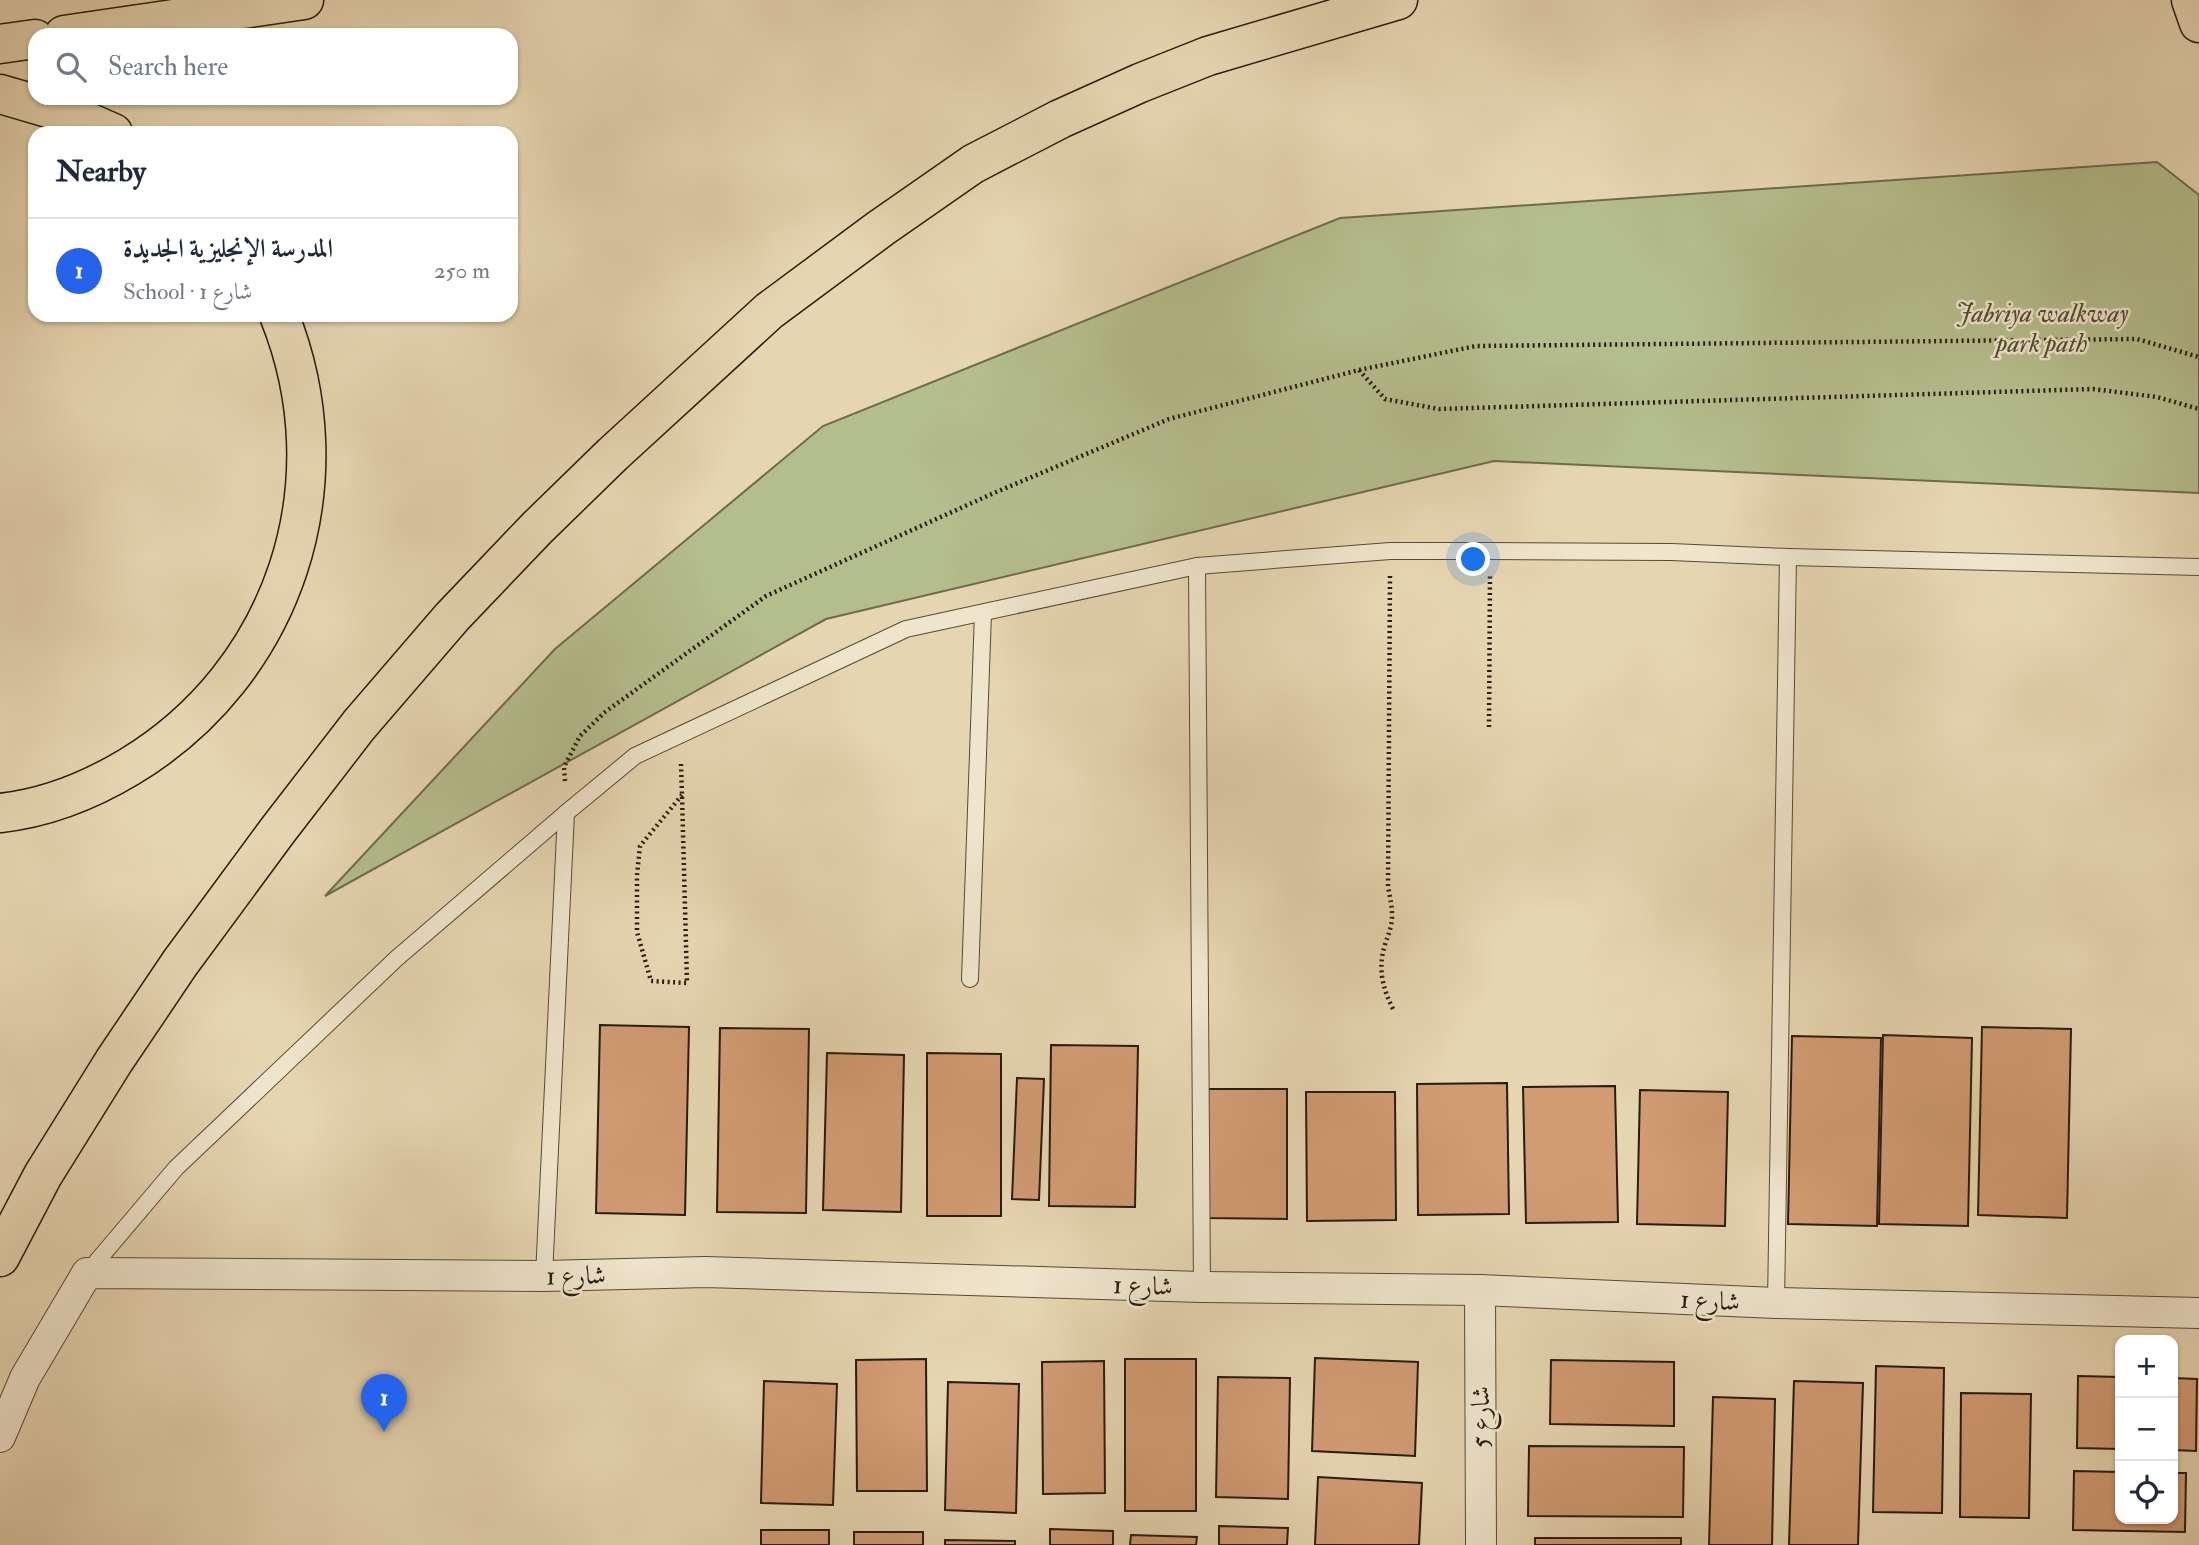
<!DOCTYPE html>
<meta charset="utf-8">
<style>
:root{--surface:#fff;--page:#f2f2f3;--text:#1f2937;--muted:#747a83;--line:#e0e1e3;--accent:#2563eb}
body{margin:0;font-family:"IM FELL Double Pica",Amiri,serif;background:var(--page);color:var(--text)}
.controls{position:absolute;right:21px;bottom:21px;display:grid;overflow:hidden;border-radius:14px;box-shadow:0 2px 5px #0004}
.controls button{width:63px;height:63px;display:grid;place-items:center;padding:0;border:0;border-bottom:2px solid var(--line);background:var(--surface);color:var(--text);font:35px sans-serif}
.you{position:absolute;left:1474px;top:560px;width:24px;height:24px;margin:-18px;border:5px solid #fff;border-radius:50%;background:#1a73e8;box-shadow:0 0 0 10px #1a73e833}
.badge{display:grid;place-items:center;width:46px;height:46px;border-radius:50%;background:var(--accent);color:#fff;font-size:23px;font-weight:700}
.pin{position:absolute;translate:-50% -58px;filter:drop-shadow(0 2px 4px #0008)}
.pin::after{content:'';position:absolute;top:37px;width:24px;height:21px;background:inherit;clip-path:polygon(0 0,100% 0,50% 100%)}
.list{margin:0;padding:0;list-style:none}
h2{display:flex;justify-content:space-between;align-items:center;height:91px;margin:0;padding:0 28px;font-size:30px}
h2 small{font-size:23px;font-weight:400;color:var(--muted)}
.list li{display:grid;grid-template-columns:46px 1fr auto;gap:21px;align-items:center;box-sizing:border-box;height:105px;padding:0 28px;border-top:2px solid var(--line)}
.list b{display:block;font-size:26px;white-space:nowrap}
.list p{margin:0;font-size:23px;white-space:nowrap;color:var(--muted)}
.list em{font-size:23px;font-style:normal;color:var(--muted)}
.icon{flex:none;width:38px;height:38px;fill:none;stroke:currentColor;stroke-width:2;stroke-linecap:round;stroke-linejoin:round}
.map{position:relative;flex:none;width:2199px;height:1545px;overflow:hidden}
.search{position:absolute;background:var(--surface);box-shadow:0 2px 5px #0004;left:28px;top:28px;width:490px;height:77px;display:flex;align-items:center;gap:18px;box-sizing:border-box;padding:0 24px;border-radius:21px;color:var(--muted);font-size:26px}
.panel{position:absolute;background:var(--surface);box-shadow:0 2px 5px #0004;left:28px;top:126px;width:490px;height:196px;border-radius:21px}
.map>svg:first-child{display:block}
</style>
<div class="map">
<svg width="2199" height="1545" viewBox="0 0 2199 1545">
<rect width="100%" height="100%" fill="#e6d5b1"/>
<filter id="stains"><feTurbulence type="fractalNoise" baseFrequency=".00286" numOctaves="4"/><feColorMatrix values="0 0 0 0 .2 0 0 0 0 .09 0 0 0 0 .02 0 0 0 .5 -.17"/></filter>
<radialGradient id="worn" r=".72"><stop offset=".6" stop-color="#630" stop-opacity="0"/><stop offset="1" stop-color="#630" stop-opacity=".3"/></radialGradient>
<polygon fill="#b4bd8c" stroke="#6e6c4c" stroke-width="2" points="2157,162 2199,195 2199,493 1494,461 826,619 325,896 555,649 823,426 1340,218"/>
<g fill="#d19b73" stroke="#271b0c" stroke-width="2">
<polygon points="600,1025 689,1027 685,1215 596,1213"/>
<polygon points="1982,1027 2071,1029 2067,1218 1978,1215"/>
<polygon points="720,1028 809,1029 806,1213 717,1212"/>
<polygon points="1883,1035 1972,1038 1968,1226 1879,1224"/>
<polygon points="1792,1036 1881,1038 1877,1226 1788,1224"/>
<polygon points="1051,1045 1138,1046 1135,1207 1049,1206"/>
<polygon points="827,1053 904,1055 901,1212 823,1210"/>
<polygon points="927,1053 1001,1054 1001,1216 927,1216"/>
<polygon points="1017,1078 1044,1079 1039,1200 1012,1199"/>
<polygon points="1507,1083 1509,1214 1418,1215 1417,1084"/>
<polygon points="1615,1086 1618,1222 1526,1223 1523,1087"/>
<polygon points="1202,1089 1287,1089 1287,1219 1202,1218"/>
<polygon points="1640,1090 1728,1092 1725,1226 1637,1224"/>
<polygon points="1306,1092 1395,1092 1396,1220 1307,1221"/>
<polygon points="1315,1358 1418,1362 1415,1456 1312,1451"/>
<polygon points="926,1359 927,1491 857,1491 856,1360"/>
<rect x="1125" y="1359" width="71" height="152"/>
<polygon points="1551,1360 1674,1362 1674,1426 1550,1424"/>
<polygon points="1104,1361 1105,1493 1043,1494 1042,1362"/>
<polygon points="1876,1366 1944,1368 1942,1513 1873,1512"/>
<polygon points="2078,1376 2120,1377 2120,1449 2077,1448"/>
<polygon points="1218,1377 1290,1378 1288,1499 1216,1497"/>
<polygon points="2173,1378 2197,1379 2196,1451 2173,1450"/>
<polygon points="764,1381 837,1384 833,1505 761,1503"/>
<polygon points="1794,1381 1863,1383 1858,1545 1789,1545"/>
<polygon points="948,1382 1019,1384 1016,1513 945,1510"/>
<polygon points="1961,1393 2031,1394 2029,1518 1960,1517"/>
<polygon points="1713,1397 1775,1399 1772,1545 1709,1545"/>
<polygon points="1529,1446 1684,1447 1683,1517 1528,1516"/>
<polygon points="2074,1471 2120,1472 2120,1519 2173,1519 2173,1473 2186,1473 2185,1532 2073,1530"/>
<polygon points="1318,1477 1422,1483 1419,1545 1315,1545"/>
<polygon points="1219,1526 1288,1528 1287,1545 1219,1545"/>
<polygon points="1050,1529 1113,1531 1113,1545 1050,1545"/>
<rect x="761" y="1530" width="68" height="15"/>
<rect x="854" y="1532" width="69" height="13"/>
<polygon points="1131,1535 1197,1537 1196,1545 1130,1545"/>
<rect x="1535" y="1538" width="146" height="7"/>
<polygon points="945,1540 1015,1541 1015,1545 945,1545"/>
</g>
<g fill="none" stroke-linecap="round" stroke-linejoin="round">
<defs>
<g id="lane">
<polyline points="1197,566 1202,1287"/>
<polyline points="970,979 983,613"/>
<polyline points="87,1273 176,1168 397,958 566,813"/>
<polyline points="544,1276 566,813 635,756 906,629 1197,566 1390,551 1490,551 1671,552 1788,557 2199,567"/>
<polyline points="1776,1303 1788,557"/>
</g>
<g id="street">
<polyline points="1480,1290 1481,1545"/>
<polyline points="0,1437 25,1378 87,1273 544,1276 706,1272 1202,1287 1480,1290 1776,1303 2199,1313"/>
</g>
<g id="highway">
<polyline points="2191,0 2199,23"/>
<polyline points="64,35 304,0"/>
<polyline points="0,44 35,39"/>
<polyline points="0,94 72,115 113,133"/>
<path d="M0,813C47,808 89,791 129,767C285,673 347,484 279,315"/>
<polyline points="0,1257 43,1175 114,1061 180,963 278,830 359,725 452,617 537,528 613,454 769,311 881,228 973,164 1060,119 1140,83 1208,56 1398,0"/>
</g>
</defs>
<use href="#lane" stroke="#574a35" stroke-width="18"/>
<use href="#street" stroke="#574a35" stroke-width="32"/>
<use href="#highway" stroke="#271b0c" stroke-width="41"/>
<g stroke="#271b0c" stroke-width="4.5" stroke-dasharray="2 3.5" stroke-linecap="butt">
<polyline points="1359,370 1385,399 1439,409 2093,389 2157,397 2199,409"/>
<path d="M1390,576L1388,887C1390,897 1392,906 1392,916C1392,928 1387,937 1384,948C1378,970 1383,989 1393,1009"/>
<polyline points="1489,727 1490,576"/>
<polyline points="681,764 682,795 687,983 651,981 637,932 637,875 640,846 682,795"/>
<polyline points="565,781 564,767 580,736 605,712 766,596 994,493 1169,419 1359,370 1476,346 2137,339 2199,357"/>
</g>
<use href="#lane" stroke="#efe4cc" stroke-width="16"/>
<use href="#street" stroke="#efe4cc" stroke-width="30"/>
<use href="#highway" stroke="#e6d5b1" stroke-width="38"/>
</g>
<g text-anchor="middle" stroke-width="5" stroke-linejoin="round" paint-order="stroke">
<g font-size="26" font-style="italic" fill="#514c32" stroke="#efe4cc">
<text x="2042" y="322">Jabriya walkway<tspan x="2042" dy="30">park path</tspan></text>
</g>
<g font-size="26" fill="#271b0c" stroke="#efe4cc">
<text transform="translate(576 1275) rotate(-1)" y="9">شارع 1</text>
<text transform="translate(1143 1285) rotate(2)" y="9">شارع 1</text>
<text transform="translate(1710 1300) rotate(3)" y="9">شارع 1</text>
<text transform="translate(1480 1417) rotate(-90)" y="9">شارع 5</text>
</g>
</g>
<rect width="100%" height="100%" filter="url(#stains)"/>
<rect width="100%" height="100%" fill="url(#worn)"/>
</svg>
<div class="controls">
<button>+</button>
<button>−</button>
<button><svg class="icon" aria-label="locate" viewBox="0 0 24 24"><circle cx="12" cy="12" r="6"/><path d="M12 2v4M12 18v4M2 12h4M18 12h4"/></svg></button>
</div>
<div class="you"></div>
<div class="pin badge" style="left:384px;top:1432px">1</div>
<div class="search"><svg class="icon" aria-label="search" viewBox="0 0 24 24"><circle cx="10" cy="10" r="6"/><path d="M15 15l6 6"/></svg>Search here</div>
<section class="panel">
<h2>Nearby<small></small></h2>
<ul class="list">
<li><span class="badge">1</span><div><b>المدرسة الإنجليزية الجديدة</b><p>School · شارع 1</p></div><em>250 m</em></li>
</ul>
</section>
</div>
